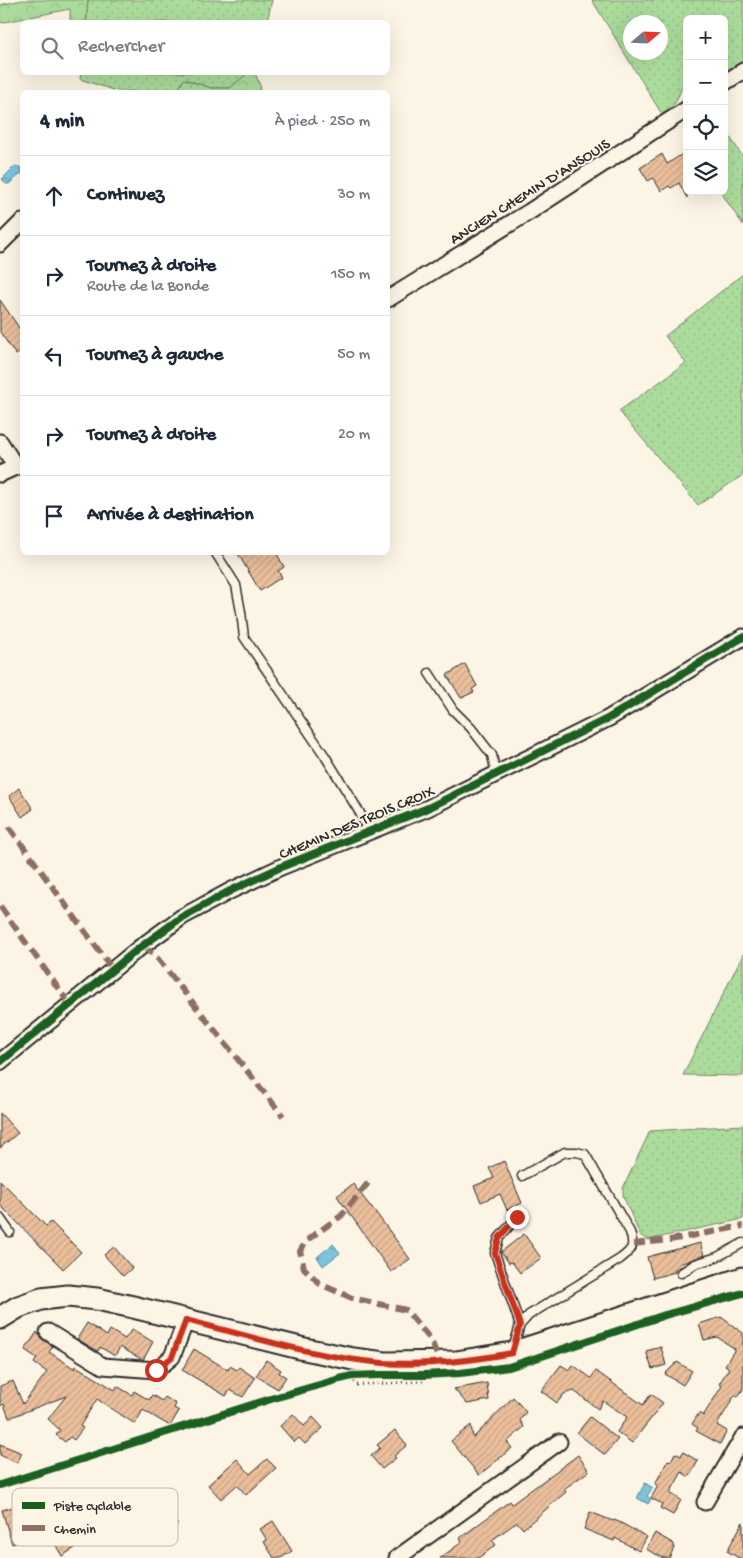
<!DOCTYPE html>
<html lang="fr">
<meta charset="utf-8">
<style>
:root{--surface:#fff;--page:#f6f6f7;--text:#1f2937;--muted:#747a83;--line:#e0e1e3}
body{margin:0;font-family:"Gochi Hand",sans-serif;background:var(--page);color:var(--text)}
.controls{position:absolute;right:15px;top:15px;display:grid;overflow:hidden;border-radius:8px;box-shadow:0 5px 20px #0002}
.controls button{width:45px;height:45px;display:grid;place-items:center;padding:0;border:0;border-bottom:1px solid var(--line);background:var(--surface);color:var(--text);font:25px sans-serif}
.compass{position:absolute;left:623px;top:15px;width:45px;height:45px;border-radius:50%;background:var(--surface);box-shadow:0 5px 20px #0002;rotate:71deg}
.stop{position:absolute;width:15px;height:15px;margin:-11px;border:4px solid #c8321e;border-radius:50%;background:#fff}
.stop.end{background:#c8321e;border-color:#fff;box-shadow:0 1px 5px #0008}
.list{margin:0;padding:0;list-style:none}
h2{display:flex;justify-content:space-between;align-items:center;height:65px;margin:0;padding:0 20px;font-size:21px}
h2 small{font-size:16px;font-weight:400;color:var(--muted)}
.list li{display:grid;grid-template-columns:32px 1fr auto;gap:15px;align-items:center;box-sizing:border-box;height:80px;padding:0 20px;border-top:1px solid var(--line)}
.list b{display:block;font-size:19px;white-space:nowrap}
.list p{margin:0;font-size:16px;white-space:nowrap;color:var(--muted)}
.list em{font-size:16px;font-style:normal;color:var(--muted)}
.icon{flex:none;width:28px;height:28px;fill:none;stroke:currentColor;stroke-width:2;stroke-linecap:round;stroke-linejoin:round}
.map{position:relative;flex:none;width:743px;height:1558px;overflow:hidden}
.search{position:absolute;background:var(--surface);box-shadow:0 5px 20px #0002;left:20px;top:20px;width:370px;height:55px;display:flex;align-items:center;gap:12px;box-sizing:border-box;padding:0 18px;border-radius:8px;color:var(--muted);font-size:19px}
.panel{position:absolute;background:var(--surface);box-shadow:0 5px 20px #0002;left:20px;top:90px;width:370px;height:465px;border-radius:8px}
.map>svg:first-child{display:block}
</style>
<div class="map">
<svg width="743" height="1558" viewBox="0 0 743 1558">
<defs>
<pattern id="grass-dots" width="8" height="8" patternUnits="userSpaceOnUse" patternTransform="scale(1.25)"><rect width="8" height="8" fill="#acdc9c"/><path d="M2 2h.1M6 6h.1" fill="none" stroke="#94bd87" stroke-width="1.8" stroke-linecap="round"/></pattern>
<pattern id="forest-crowns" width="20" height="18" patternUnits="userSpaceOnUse" patternTransform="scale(1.25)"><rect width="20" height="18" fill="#acdc9c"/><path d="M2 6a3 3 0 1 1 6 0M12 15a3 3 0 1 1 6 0" fill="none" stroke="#94bd87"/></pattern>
<pattern id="water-ripples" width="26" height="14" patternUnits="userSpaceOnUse" patternTransform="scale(1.25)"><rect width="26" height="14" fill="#7cc4dc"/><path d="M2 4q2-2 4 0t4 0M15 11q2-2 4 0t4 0" fill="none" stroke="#669fb3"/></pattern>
<pattern id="building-hatch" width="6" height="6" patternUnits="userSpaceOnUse" patternTransform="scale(1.25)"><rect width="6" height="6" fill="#ebbf9b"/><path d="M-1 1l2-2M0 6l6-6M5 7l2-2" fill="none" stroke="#caa486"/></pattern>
</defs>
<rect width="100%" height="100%" fill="#fcf5e5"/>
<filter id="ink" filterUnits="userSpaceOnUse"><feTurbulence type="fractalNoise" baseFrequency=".02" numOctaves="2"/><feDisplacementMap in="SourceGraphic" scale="10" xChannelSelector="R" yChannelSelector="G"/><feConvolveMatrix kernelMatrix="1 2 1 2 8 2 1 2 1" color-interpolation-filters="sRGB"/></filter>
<g filter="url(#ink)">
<g fill="url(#grass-dots)" stroke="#6c8464" fill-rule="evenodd">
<polygon points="88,0 272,0 267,22 86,22"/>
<path d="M592,0H743V63L724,75V19H687V77L675,103L663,116ZM630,22H660V52H630Z"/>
<polygon points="81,72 249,73 230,88 211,88 185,79 177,92 116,91 80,79"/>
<polygon points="724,128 743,157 743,225 720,191 724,191"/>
<polygon points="743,274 743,475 698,505 619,411 686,363 665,336"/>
<polygon points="743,954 743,1076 683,1075"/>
<polygon points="743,1125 743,1219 647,1240 640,1235 623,1196 623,1188 650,1131"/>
</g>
<g fill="url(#forest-crowns)" stroke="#6c8464">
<polygon points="22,0 88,0 86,22 70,22 70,9 0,23 0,5"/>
<polygon points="249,72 255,73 261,88 258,92 177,92 184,79 211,88 230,88"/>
</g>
<g fill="url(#water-ripples)" stroke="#5c8795">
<polygon points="15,166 20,167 22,173 9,184 6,184 2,179"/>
<polygon points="333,1244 340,1253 323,1266 317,1257"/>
<polygon points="645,1483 653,1488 647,1496 651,1499 648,1504 637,1498"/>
<polygon points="162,1509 173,1523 176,1522 178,1524 165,1533 153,1517"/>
</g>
<g fill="url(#building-hatch)" stroke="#2b2b2b">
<polygon points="687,151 687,198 679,183 671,188 669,186 661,191 653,178 648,181 640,168 662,154 667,164"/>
<polygon points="0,300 22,332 22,350 16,355 0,332"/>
<polygon points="237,552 276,552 284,567 278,571 282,577 260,591"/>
<polygon points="465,664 477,686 472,689 474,692 461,698 447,675"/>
<polygon points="19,788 33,809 22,817 9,796"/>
<polygon points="0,1113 18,1133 0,1148"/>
<polygon points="504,1161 522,1203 507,1210 500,1194 481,1202 474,1186 494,1178 489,1168"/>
<polygon points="0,1180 46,1226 51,1222 81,1252 63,1269 0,1205"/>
<polygon points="353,1184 370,1206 371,1206 410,1259 391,1272 337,1196"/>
<polygon points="524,1234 541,1258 520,1273 512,1262 509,1263 501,1252"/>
<polygon points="700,1243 704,1255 680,1264 681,1266 674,1270 675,1272 653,1278 647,1257"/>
<polygon points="114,1247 132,1268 123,1276 104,1255"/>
<polygon points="721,1317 743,1333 743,1389 738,1397 735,1395 717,1425 727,1431 720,1444 696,1431 698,1428 692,1424 699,1413 703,1416 722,1386 719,1384 729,1368 725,1365 735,1349 717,1337 704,1340 699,1324"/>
<polygon points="87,1323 107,1336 110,1330 125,1339 132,1329 153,1342 143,1360 120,1347 115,1356 100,1347 98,1351 77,1339"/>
<polygon points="37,1332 43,1340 53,1346 49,1352 75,1369 76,1366 115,1390 117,1386 132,1395 134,1391 149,1400 152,1395 162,1401 165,1397 176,1404 174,1408 179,1411 170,1426 143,1410 135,1424 97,1399 80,1426 83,1428 74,1440 70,1437 65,1442 56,1435 60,1430 48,1419 66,1396 9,1418 4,1404 0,1406 0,1386 13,1381 23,1404 47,1372 34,1363 37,1358 25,1350"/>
<polygon points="661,1347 666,1365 652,1369 646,1351"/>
<polygon points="194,1349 228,1370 230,1366 237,1370 239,1367 255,1378 243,1397 230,1390 226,1396 182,1370"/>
<polygon points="266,1360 281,1370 279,1373 286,1377 278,1389 256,1376"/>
<polygon points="677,1362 692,1371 683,1385 665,1374"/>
<polygon points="561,1365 569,1370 573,1365 591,1378 596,1371 643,1405 651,1394 663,1403 632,1443 617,1432 627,1417 603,1401 598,1409 574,1391 564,1394 557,1403 541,1391"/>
<polygon points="487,1383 489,1400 467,1404 454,1389"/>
<polygon points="513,1397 526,1412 520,1420 524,1427 507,1442 512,1448 479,1475 451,1441 471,1425 473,1438"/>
<polygon points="293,1414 304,1426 313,1417 323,1428 305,1444 299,1438 294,1442 280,1426"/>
<polygon points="590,1417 618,1439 605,1455 577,1433"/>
<polygon points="395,1430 407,1445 394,1456 396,1458 382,1469 371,1456 380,1448 377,1445"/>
<polygon points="0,1444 22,1453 17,1463 0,1455"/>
<polygon points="683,1452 698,1461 689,1477 682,1472 670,1493 681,1500 673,1515 660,1508 662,1504 651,1498 658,1486 655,1484 668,1460 671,1461 675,1453 681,1456"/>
<polygon points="578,1455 589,1471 564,1489 566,1492 523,1529 517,1522 492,1540 496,1545 478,1558 440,1558 462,1542 460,1538 510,1501 512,1504"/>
<polygon points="237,1459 250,1474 267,1459 276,1468 246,1495 237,1485 221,1499 208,1485"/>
<polygon points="25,1504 33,1531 25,1533 26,1540 12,1544 2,1510"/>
<polygon points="590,1512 613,1521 614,1520 619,1522 647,1537 639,1551 615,1538 614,1541 584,1529"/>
<polygon points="273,1521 292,1551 281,1558 274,1558 264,1542 267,1540 260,1529"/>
<polygon points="743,1522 743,1558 739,1558 727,1551"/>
<polygon points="655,1533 674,1544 674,1548 669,1558 663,1558 646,1549"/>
<polygon points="67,1536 75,1548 62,1556 55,1544"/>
</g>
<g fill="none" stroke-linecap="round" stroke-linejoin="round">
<defs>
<g id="service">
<polyline points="215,552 236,585 241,612 244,637 325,756 360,813 368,832"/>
<polyline points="429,673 453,710 471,728 492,755 496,774"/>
<polyline points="517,1217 499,1238 495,1253 520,1325"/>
<polyline points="0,1218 10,1232"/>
<polyline points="681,1273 695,1264 717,1257 743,1243"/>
<path d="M513,1349L520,1325L529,1315L620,1259C632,1250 635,1247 630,1232L585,1154L576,1152H565L522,1176"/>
</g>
<g id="minor">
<polyline points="724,83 743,71"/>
<polyline points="0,244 22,222"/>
<polyline points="388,299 529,212 687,109"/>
<polyline points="0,442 16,467"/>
<polyline points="0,474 22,464"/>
<polyline points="0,1062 138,949 182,917 230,891 281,867 428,808 609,718 743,637"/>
<polyline points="48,1332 103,1366 156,1370 172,1357 186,1320"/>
<polyline points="705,1502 743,1437"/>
<polyline points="397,1558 559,1442"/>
</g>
<polyline id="secondary" points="0,1318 18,1307 41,1299 68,1296 97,1299 133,1307 300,1348 353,1359 385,1363 456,1362 512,1353 743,1278"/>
</defs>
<use href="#service" stroke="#2b2b2b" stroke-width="11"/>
<use href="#minor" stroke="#2b2b2b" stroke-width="19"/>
<use href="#secondary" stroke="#2b2b2b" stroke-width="25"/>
<polyline stroke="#2b2b2b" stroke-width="2.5" stroke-dasharray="1 4" stroke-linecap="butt" points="352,1377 356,1385 426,1381"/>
<use href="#service" stroke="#fcf5e5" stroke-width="8"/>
<use href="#minor" stroke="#fcf5e5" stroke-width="15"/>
<use href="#secondary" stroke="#fcf5e5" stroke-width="21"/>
<g stroke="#8d6e63" stroke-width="6" stroke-dasharray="12 6" stroke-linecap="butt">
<polyline points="9,827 113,970"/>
<polyline points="0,906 70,1005"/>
<polyline points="143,946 158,959 283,1116"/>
<polyline points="368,1183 341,1216 307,1240 300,1251 304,1268 320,1284 352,1298 406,1310 431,1340 440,1363"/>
<polyline points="633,1244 670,1240 743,1226"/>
</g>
<defs>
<g id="cycleway">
<polyline points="0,1062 138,949 182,917 230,891 281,867 428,808 609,718 743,637"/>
<polyline points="0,1485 274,1398 340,1379 352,1376 380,1375 423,1375 460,1373 509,1367 665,1315 743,1293"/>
</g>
</defs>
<use href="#cycleway" stroke="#fcf5e5" stroke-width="11"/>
<use href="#cycleway" stroke="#1b5e20" stroke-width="8"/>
</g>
</g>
<g fill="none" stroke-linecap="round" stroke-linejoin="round" filter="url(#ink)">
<path stroke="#c8321e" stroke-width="6" d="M156,1370L172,1357L186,1320C249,1336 318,1358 383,1363C426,1366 469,1361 512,1353L520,1325L495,1253L499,1238L517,1217"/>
</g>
<g text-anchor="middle" stroke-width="4" stroke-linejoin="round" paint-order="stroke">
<g font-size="16" fill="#2b2b2b" stroke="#fcf5e5">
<text transform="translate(529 190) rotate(-32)" y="6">ANCIEN CHEMIN D'ANSOUIS</text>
<text transform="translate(356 821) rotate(-23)" y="6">CHEMIN DES TROIS CROIX</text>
</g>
</g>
<rect x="12" y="1488" width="166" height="58" rx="8" fill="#fcf5e5" stroke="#bdb8ad" stroke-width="1"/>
<rect x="22" y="1502" width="23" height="7" fill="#1b5e20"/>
<rect x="22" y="1525" width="23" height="6" fill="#8d6e63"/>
<g font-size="14" fill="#2b2b2b">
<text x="54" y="1510">Piste cyclable</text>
<text x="54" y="1533">Chemin</text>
</g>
</svg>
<div class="controls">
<button>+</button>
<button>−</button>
<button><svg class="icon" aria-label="locate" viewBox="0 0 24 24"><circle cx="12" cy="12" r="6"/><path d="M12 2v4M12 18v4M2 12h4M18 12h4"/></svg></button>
<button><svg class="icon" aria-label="layers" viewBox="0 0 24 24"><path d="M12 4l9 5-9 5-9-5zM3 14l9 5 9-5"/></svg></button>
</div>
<svg class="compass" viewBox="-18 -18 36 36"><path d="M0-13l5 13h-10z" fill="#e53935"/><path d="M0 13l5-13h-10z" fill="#747a83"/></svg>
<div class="stop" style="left:156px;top:1370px"></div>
<div class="stop end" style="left:517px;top:1217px"></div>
<div class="search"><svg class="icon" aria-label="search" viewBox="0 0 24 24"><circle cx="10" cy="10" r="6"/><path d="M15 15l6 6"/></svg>Rechercher</div>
<section class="panel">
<h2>4 min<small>À pied · 250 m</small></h2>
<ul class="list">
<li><svg class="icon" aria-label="ahead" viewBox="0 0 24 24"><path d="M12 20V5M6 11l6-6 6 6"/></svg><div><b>Continuez</b></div><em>30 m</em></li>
<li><svg class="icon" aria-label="right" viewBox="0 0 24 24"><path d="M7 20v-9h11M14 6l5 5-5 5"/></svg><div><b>Tournez à droite</b><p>Route de la Bonde</p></div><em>150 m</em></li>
<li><svg class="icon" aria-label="left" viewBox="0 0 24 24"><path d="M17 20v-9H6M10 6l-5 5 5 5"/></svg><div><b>Tournez à gauche</b></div><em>50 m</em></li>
<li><svg class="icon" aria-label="right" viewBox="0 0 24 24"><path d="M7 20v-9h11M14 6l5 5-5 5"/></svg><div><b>Tournez à droite</b></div><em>20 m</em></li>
<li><svg class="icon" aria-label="arrive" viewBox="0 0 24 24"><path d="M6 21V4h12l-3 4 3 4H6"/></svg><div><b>Arrivée à destination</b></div></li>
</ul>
</section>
</div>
